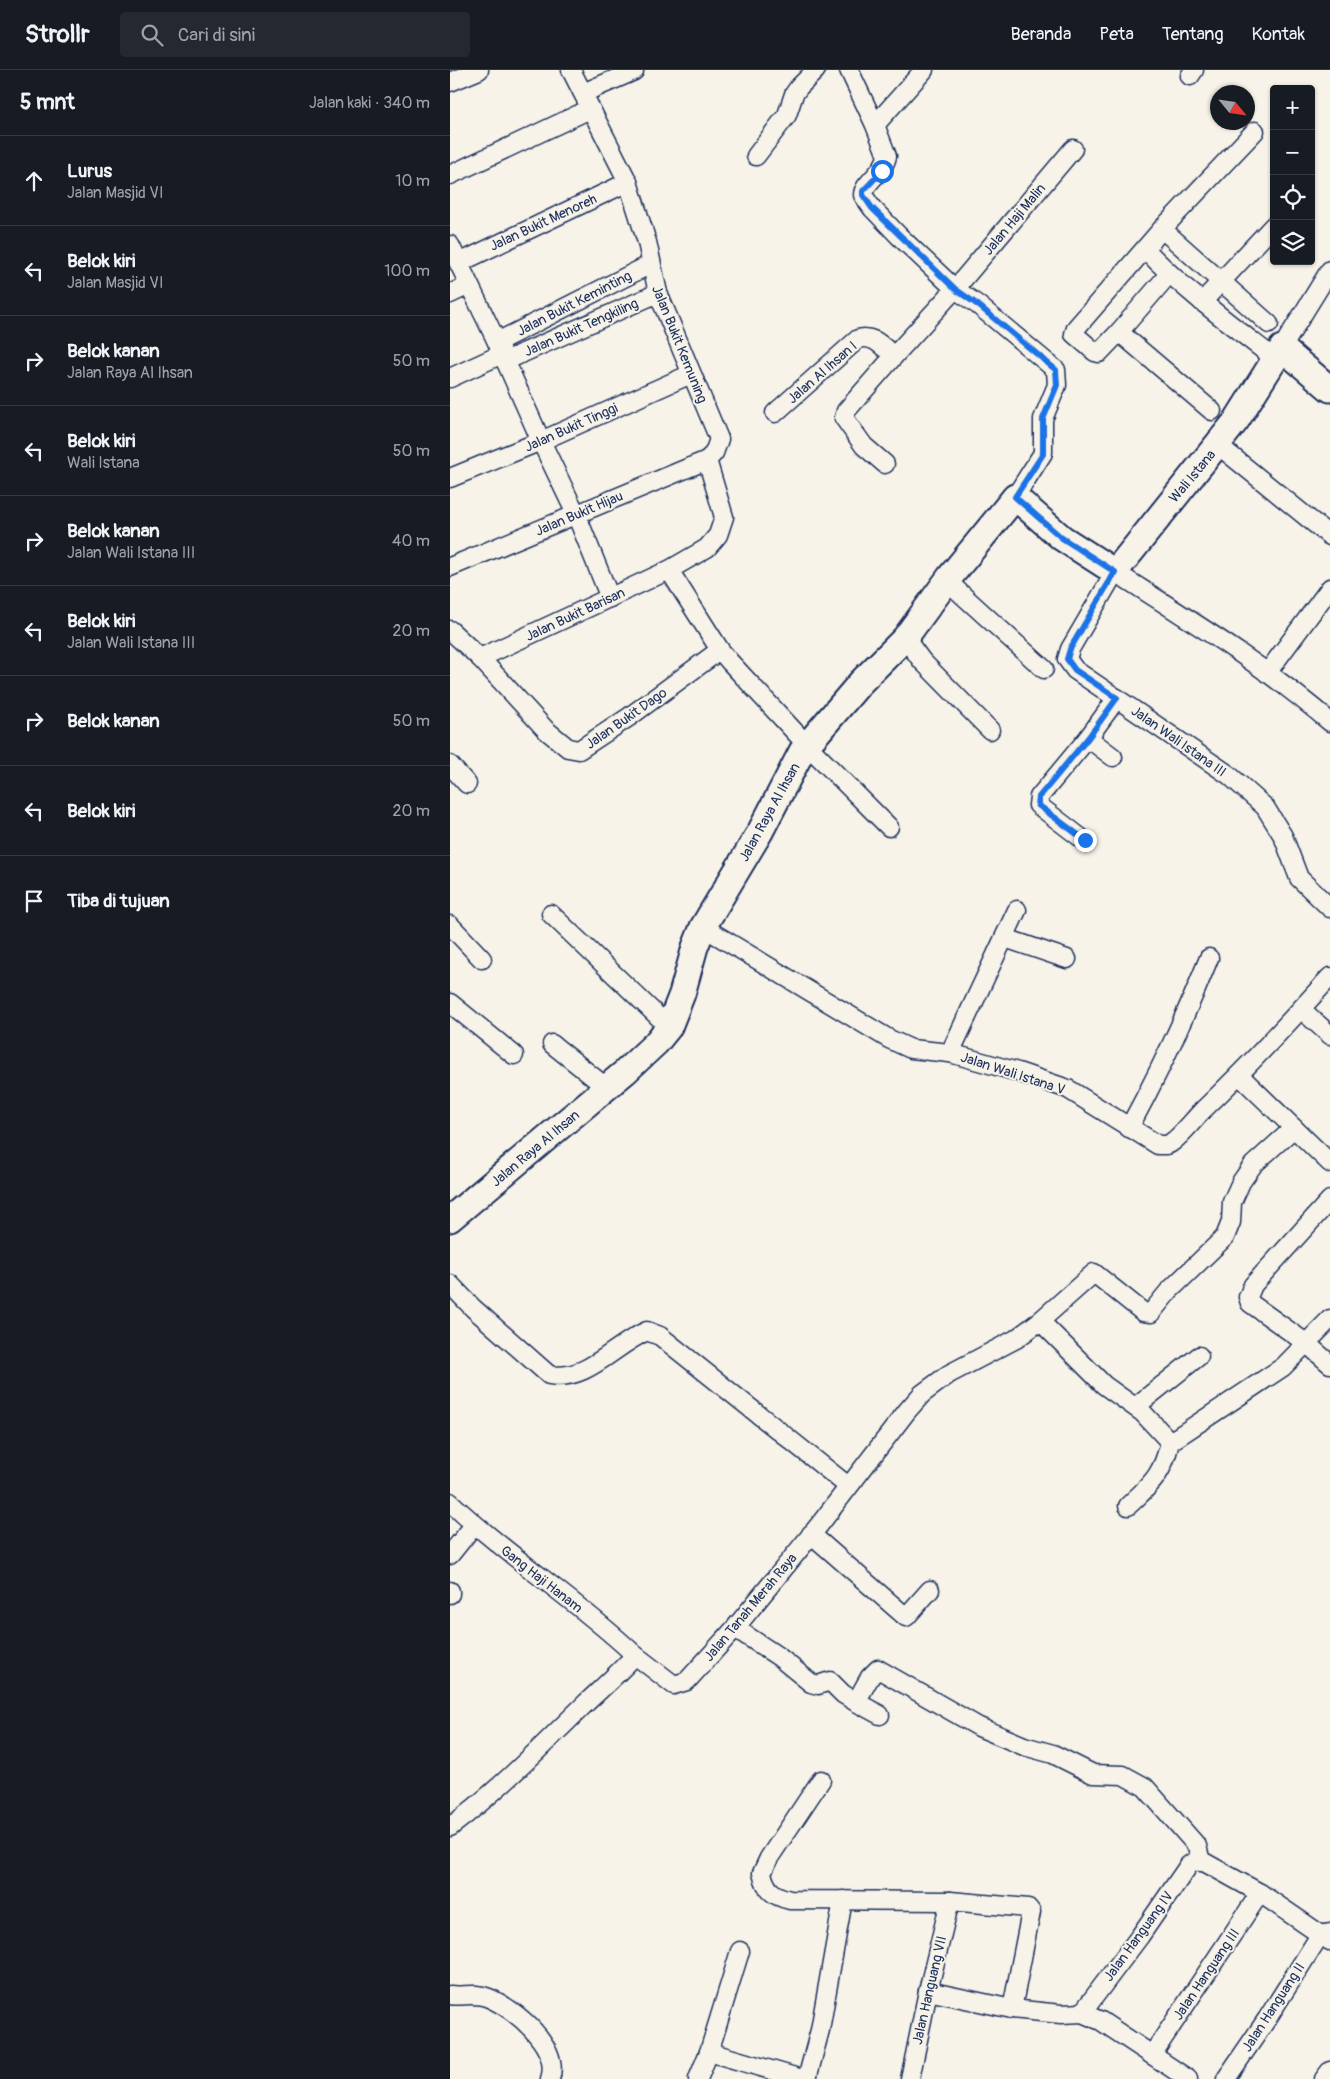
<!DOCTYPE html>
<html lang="id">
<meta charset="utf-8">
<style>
:root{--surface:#171b24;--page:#242831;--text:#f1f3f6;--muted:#9ea1a6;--line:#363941}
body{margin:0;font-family:Pangolin,sans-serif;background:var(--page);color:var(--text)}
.controls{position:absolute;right:15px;top:15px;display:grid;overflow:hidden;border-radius:5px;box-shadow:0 1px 4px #0004}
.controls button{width:45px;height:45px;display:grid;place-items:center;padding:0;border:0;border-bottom:1px solid var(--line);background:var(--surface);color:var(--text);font:25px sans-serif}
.compass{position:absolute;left:760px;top:15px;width:45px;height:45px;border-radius:50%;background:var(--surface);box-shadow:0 1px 4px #0004;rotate:119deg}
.stop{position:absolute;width:15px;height:15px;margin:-11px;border:4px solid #1a73e8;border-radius:50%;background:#fff}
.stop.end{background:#1a73e8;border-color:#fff;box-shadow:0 1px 5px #0008}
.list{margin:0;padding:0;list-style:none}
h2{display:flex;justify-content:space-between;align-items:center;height:65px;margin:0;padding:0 20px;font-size:21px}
h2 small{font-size:16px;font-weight:400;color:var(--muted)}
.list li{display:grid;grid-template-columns:32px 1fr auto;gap:15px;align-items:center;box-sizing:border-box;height:90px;padding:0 20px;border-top:1px solid var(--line)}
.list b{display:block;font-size:19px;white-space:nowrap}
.list p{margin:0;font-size:16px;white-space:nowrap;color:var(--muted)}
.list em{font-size:16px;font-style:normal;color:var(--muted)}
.icon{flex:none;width:28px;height:28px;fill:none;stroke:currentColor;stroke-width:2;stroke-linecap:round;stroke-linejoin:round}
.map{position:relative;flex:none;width:880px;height:2009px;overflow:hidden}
header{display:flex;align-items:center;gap:30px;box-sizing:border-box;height:70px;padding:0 25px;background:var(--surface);border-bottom:1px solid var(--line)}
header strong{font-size:24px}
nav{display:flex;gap:28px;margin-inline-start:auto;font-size:18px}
.search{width:350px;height:45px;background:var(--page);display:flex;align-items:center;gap:12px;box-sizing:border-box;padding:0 18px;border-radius:5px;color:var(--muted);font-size:19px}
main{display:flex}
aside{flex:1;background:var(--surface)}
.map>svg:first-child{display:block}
</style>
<header>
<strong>Strollr</strong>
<div class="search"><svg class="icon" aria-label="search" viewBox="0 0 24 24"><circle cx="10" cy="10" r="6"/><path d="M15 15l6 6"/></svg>Cari di sini</div>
<nav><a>Beranda</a><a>Peta</a><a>Tentang</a><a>Kontak</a></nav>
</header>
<main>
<aside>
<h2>5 mnt<small>Jalan kaki · 340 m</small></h2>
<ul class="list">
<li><svg class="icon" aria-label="ahead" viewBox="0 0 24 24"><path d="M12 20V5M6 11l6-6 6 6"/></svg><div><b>Lurus</b><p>Jalan Masjid VI</p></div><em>10 m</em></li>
<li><svg class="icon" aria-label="left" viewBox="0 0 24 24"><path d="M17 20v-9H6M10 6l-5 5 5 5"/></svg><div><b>Belok kiri</b><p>Jalan Masjid VI</p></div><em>100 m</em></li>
<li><svg class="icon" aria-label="right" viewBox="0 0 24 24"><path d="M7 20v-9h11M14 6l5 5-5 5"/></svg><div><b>Belok kanan</b><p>Jalan Raya Al Ihsan</p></div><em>50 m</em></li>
<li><svg class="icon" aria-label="left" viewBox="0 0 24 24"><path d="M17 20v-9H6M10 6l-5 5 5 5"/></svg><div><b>Belok kiri</b><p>Wali Istana</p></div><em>50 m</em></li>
<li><svg class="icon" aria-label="right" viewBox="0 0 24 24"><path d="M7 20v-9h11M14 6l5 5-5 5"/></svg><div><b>Belok kanan</b><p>Jalan Wali Istana III</p></div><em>40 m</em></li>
<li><svg class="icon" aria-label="left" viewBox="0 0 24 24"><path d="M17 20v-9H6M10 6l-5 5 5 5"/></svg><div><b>Belok kiri</b><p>Jalan Wali Istana III</p></div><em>20 m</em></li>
<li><svg class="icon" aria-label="right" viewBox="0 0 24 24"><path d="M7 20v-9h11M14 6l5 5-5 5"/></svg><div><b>Belok kanan</b></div><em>50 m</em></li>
<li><svg class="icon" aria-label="left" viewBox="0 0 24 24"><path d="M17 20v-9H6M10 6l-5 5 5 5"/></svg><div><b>Belok kiri</b></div><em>20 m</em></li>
<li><svg class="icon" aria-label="arrive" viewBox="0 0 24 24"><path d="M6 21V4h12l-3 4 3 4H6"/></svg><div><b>Tiba di tujuan</b></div></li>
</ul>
</aside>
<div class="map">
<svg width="880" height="2009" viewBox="0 0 880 2009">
<rect width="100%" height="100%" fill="#f7f3e8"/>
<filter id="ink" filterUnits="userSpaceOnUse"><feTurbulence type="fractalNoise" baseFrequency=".02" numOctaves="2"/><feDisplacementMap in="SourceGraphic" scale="10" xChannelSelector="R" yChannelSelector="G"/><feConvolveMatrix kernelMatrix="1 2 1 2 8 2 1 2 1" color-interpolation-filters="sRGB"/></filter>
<g filter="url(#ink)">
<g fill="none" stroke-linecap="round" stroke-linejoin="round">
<defs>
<g id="street">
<path d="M399,0L425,55L437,86C434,103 413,113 413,125L422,138L449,166L505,219L528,235L606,300L607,315L593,349V383L565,427"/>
<polyline points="740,6 744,0"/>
<polyline points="0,12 29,0"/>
<polyline points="133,23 184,1"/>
<polyline points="425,55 474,0"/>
<polyline points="306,86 337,45 344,24 349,17 366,0"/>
<polyline points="0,105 140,39"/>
<polyline points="712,159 819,254"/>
<polyline points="0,175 47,272 91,371 126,444 160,528"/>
<path d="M696,180C735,221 780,254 825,289L880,200"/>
<polyline points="9,193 178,112"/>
<polyline points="719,204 669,262 649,283 645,282 624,264 626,258 712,159 805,61"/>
<polyline points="0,224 19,215"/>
<polyline points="752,232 824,155"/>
<polyline points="669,262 762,341"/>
<polyline points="47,272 201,194"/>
<polyline points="55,291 208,223"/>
<polyline points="0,308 52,284"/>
<path d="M325,343L408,269C423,264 433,277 444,286L505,219L623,79"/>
<polyline points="768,375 880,466"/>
<polyline points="435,394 414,376 394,348 396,341 444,286"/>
<polyline points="0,408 91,371 241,304"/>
<polyline points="0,497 257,390"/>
<polyline points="219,500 270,580 280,592 357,675 439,757"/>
<polyline points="497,511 594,599"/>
<polyline points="0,560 30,588 96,660 118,678 129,680 179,647 270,580"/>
<polyline points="455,568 472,591 540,660"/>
<polyline points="30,588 219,500 257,478 268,465 274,447 257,390 264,383 269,369 208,223 197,172 178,112 121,0"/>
<polyline points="817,603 880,518"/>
<path d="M880,652C814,595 738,549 665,502L620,579L617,589L625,600L779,705L815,737L833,766L849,808L880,838"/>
<polyline points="638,668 663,687"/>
<polyline points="0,695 17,714"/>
<polyline points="635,771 588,735 589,727 638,668 667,628"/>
<polyline points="101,844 219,957"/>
<polyline points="0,855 32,889"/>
<path d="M253,857L439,969L461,979L500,983L568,1002L618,1019L708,1075C713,1075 718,1076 722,1072C731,1066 745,1048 754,1039C798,997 839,952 880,907"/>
<polyline points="555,868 617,889"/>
<polyline points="0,933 64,985"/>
<polyline points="852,940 880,965"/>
<polyline points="102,974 157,1018"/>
<polyline points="500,983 567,840"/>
<polyline points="789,1005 880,1093"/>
<path d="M679,1058C710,1001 735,948 759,888"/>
<polyline points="880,1130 803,1215 798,1227 800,1233 856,1273 880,1294"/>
<path d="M0,1214L23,1238L99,1305C137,1312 164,1275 197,1261L210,1266L398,1416"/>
<polyline points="590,1251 654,1315 693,1343 720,1372 833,1297 880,1249"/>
<polyline points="685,1337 749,1286"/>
<path d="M0,1432C58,1487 127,1530 185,1585"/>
<path d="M678,1436C702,1413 712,1406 720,1372"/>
<polyline points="361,1464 456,1547 480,1520"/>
<polyline points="0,1485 24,1455"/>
<polyline points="0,1521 0,1524"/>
<polyline points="285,1558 329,1587 361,1613 368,1615 380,1611 393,1624 406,1632 420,1607 428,1599 529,1657 574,1676 603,1684 643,1704 673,1705 695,1717 747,1776 751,1792"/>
<polyline points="406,1632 430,1645"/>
<path d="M371,1710L319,1788L312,1803C316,1820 323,1826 340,1830L500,1831L578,1838L581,1842L562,1939"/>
<path d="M0,1757C49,1720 92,1676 136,1633C153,1617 170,1602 185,1585L224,1615L237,1611L285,1558L370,1454L457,1341L472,1324L499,1304L566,1269L590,1251L644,1203L693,1242L701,1243L718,1222L775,1167L781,1152L782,1132L791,1112L803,1095L844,1058"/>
<polyline points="478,1921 562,1939 611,1944 632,1943 651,1951 738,2009"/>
<path d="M0,1925C13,1927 25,1922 39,1928C65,1939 111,1977 100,2009"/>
<polyline points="632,1943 690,1866 739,1795 746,1791 754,1792 810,1823 880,1871"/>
<polyline points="259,1982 352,2009"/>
<polyline points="702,1985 810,1823"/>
<polyline points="248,2009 259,1982 290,1881"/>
<polyline points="357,2009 370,1960 393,1830"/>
<polyline points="460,2009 478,1921 500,1831"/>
<polyline points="776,2009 817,1949 870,1865 880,1863"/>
<polyline points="874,2009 880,2001"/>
</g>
<g id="secondary">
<polyline points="832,278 880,319"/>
<polyline points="0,1149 175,1002 206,973 219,957 232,924 245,877 253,857 310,762 352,681 411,612 455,568 499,508 565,427 612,468 665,502 786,351 825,289"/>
</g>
</defs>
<use href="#street" stroke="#1b2f5e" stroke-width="21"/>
<use href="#secondary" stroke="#1b2f5e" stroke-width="29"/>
<use href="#street" stroke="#f7f3e8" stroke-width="18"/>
<use href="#secondary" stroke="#f7f3e8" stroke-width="25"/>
</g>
</g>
<g fill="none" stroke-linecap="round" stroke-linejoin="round" filter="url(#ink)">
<polyline stroke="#1a73e8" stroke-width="6" points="432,101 413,121 413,125 422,138 505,219 528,235 606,300 607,315 593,349 593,384 565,427 612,468 665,502 620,579 617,589 625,600 667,628 638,668 589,727 588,735 635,770"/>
</g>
<g text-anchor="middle" stroke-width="4" stroke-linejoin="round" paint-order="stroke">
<g font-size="14" fill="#1b2f5e" stroke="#f7f3e8">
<text transform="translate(564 149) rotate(-50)" y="5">Jalan Haji Malin</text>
<text transform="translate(93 152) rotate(-25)" y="5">Jalan Bukit Menoreh</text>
<text transform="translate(124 233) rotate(-27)" y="5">Jalan Bukit Keminting</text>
<text transform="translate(131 257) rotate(-24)" y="5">Jalan Bukit Tengkiling</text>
<text transform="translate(230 274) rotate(68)" y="5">Jalan Bukit Kemuning</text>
<text transform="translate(372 302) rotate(-41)" y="5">Jalan Al Ihsan I</text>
<text transform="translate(121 357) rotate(-24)" y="5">Jalan Bukit Tinggi</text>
<text transform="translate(742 406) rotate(-50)" y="5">Wali Istana</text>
<text transform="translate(129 443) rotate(-23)" y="5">Jalan Bukit Hijau</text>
<text transform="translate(125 544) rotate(-25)" y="5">Jalan Bukit Barisan</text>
<text transform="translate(176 648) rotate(-35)" y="5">Jalan Bukit Dago</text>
<text transform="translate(729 671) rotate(35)" y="5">Jalan Wali Istana III</text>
<text transform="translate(319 742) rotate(-61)" y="5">Jalan Raya Al Ihsan</text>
<text transform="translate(563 1003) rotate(18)" y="5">Jalan Wali Istana V</text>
<text transform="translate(85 1078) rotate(-40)" y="5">Jalan Raya Al Ihsan</text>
<text transform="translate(92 1509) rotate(38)" y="5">Gang Haji Hanam</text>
<text transform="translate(300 1537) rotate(-50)" y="5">Jalan Tanah Merah Raya</text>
<text transform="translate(688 1866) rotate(-54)" y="5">Jalan Hanguang IV</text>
<text transform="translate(756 1904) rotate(-56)" y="5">Jalan Hanguang III</text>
<text transform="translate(479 1920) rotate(-77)" y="5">Jalan Hanguang VII</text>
<text transform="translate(823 1937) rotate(-57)" y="5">Jalan Hanguang II</text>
</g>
</g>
</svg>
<div class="controls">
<button>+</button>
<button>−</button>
<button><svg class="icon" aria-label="locate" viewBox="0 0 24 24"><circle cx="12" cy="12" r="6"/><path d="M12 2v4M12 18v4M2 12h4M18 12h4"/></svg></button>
<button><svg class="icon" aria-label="layers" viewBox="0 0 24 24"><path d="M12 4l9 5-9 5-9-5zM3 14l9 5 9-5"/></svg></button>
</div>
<svg class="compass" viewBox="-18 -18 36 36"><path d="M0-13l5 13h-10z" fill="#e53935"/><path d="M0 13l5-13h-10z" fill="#9ea1a6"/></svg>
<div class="stop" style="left:432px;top:101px"></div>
<div class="stop end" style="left:635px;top:770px"></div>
</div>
</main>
